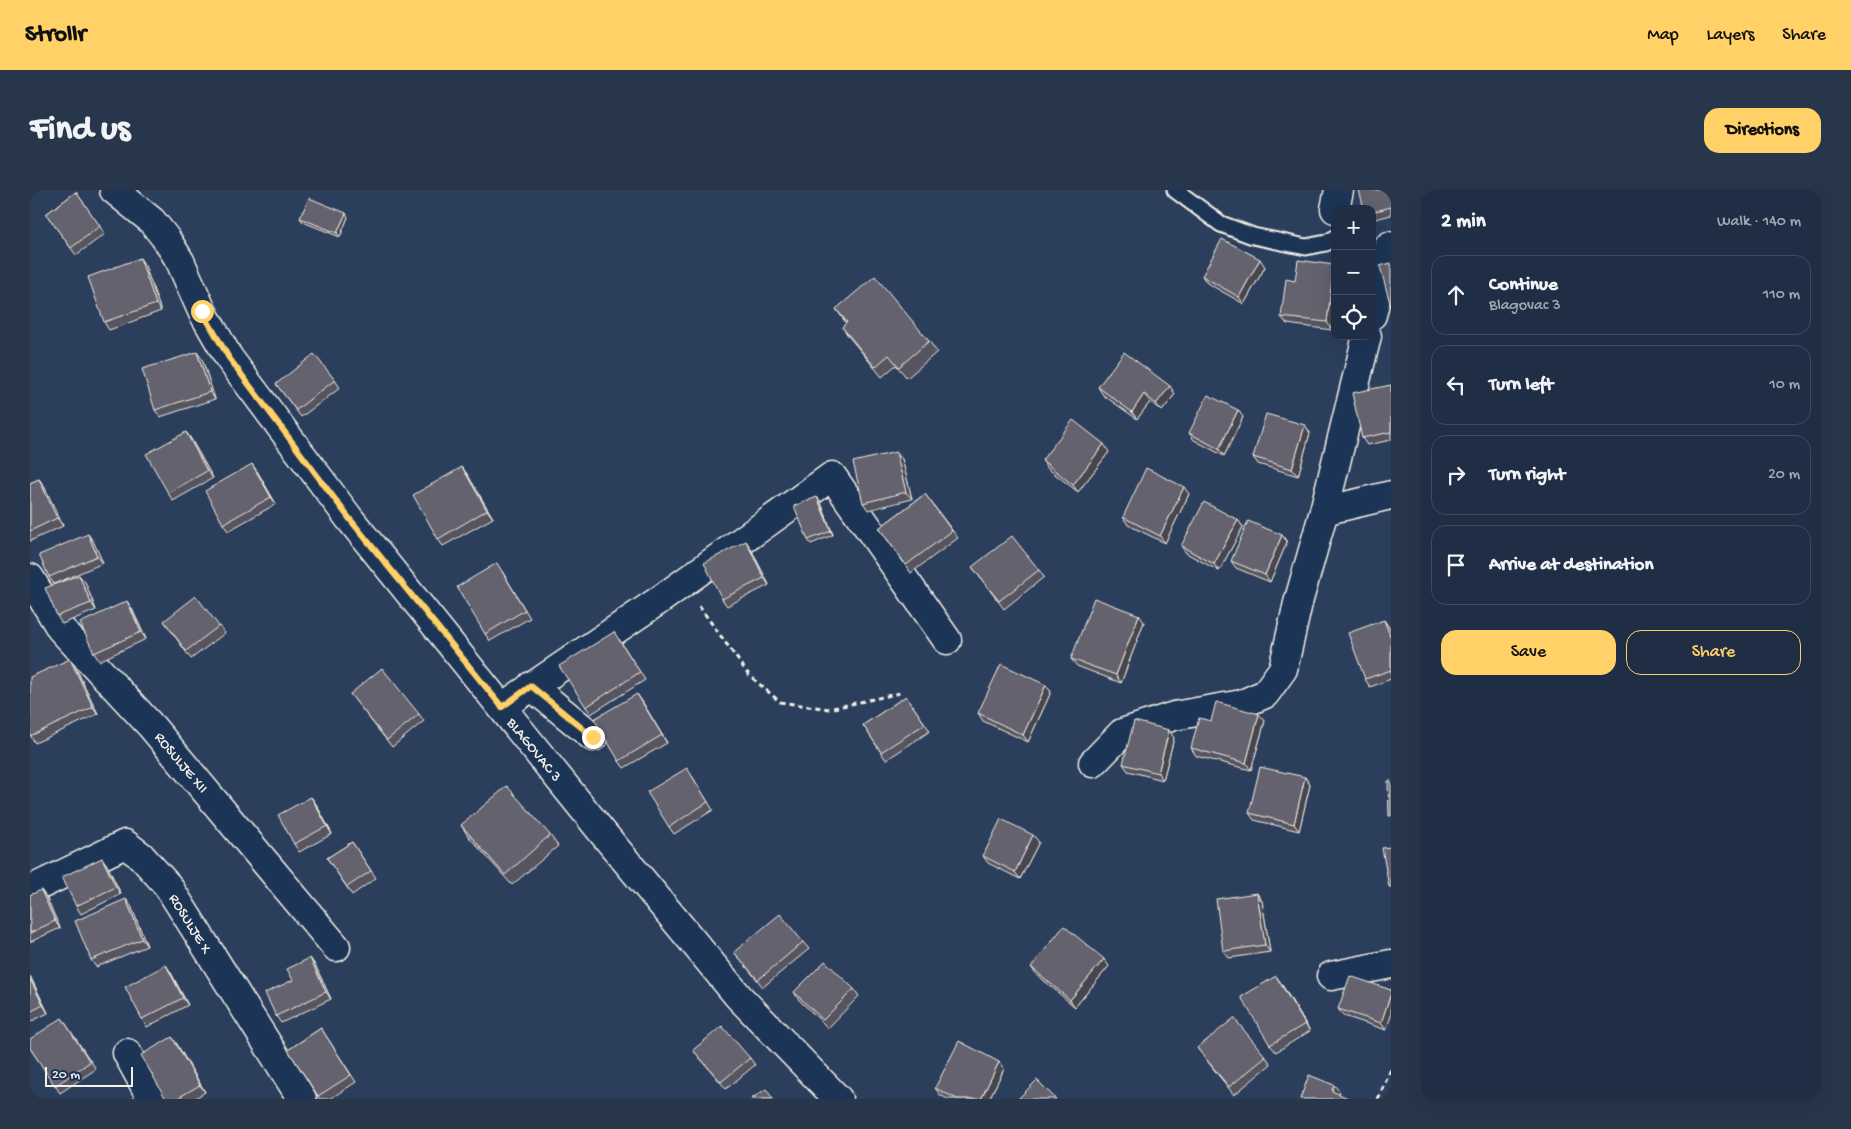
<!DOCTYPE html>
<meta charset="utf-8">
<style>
:root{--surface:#202e45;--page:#28364c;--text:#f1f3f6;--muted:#a2a8b3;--line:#3d4a5e;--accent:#ffd166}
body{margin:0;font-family:"Gochi Hand",sans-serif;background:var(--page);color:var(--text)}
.controls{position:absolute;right:15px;top:15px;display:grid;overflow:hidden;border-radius:10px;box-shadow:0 5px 20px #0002}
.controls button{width:45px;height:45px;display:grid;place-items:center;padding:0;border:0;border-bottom:1px solid var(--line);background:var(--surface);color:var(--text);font:25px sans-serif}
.scale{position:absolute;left:15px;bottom:12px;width:88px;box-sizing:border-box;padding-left:5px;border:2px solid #f4f1e8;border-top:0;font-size:14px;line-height:18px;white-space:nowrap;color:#f4f1e8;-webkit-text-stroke:4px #1d3557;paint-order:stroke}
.stop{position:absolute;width:15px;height:15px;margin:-11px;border:4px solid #ffd166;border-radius:50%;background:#fff}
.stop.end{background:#ffd166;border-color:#fff;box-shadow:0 1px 5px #0008}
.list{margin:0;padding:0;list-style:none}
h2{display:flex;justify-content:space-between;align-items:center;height:65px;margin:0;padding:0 20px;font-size:21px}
h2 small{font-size:16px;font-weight:400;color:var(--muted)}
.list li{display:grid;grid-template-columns:32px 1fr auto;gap:15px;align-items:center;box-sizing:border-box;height:80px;margin:0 10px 10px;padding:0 10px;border:1px solid var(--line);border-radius:15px}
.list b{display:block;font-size:19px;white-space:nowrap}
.list p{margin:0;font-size:16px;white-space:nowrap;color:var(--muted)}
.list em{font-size:16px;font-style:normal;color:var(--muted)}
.actions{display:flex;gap:10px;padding:15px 20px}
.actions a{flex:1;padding:11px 0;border:1px solid var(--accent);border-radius:15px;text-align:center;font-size:18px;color:var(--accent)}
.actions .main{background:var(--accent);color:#111}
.icon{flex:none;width:28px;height:28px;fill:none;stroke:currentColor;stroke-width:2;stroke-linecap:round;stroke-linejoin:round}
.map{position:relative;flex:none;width:1361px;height:909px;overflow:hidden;border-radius:15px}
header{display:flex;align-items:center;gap:30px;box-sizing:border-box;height:70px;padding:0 25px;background:var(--accent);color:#111}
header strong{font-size:24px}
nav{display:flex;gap:28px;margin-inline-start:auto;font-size:18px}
.intro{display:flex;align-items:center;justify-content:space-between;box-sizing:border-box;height:120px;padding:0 30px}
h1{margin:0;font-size:35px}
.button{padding:12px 22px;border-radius:15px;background:var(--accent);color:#111;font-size:18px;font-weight:700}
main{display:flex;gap:30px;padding:0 30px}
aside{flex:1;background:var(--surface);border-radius:15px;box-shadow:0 5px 20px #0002}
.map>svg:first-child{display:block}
</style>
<header>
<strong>Strollr</strong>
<nav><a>Map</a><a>Layers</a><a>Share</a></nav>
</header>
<div class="intro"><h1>Find us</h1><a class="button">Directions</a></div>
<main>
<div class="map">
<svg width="1361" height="909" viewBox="0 0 1361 909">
<rect width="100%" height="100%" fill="#2b3e5c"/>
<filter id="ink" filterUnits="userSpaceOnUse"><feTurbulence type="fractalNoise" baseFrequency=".02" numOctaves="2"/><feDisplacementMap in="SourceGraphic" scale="10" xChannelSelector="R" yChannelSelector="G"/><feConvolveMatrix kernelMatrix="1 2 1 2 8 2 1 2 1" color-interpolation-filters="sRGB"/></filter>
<g filter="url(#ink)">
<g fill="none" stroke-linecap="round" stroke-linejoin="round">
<defs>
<polyline id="service" points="1145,0 1191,34 1223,46 1276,57 1296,53 1305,48"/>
<g id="minor">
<polyline points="84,0 122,31 137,50 150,71 172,121 199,168 319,328 572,642 709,807 808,909"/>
<polyline points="1305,19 1309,0"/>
<polyline points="1342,125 1359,56"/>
<polyline points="1294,321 1361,305"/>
<polyline points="0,388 31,439 122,537 306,757"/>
<polyline points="501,496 563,547"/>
<polyline points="472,517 631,409 802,286 917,450"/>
<polyline points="1063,573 1092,543 1144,526 1212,514 1235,504 1253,479 1268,413 1294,321 1337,146"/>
<polyline points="0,700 95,654 111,666 138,696 272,909"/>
<polyline points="1301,786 1361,774"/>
<polyline points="97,863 122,909"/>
</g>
</defs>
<use href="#service" stroke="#f4f1e8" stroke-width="19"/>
<use href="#minor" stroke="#f4f1e8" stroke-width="31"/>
<g stroke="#f4f1e8" stroke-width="3" stroke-dasharray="5 4" stroke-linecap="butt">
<polyline points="669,416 719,485 750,512 799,519 870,503"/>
<polyline points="1348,909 1361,879"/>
</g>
<use href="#service" stroke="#1d3557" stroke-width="15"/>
<use href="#minor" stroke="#1d3557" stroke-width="28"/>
</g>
<g fill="#56545f" stroke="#f4f1e8">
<polygon points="1361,0 1361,25 1342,30 1342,19"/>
<polygon points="46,2 75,44 46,65 16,24"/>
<polygon points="318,27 310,47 273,32 270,28"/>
<polygon points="110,68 115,76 131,121 79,140 74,132"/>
<polygon points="1305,75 1305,117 1302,140 1257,134 1251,127"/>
<polygon points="1235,77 1214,114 1177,93 1172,86"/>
<polygon points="806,119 899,151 907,162 877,188 866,175 852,187 819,147 812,137 816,133"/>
<polygon points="172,169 185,209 130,227 125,220"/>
<polygon points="305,190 310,198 271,227 246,194"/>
<polygon points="1361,195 1361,250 1337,255 1332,248"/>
<polygon points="1068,197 1145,204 1132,221 1120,212 1107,229 1073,205"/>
<polygon points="1213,227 1194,266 1164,250 1159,243"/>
<polygon points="1275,235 1280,243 1268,286 1228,274 1223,267"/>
<polygon points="156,242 161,249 183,288 143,311 138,303"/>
<polygon points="1079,262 1048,302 1017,278 1012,270"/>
<polygon points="872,269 882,309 838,320 833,313"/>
<polygon points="432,277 437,284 463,328 413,356 408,349"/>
<polygon points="227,281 246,314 198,341 193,334"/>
<polygon points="9,289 14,296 33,336 0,351 0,293"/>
<polygon points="895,304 928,348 881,383 849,338"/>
<polygon points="1159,304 1135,353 1098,335 1093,327"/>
<polygon points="790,310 803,345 781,354 778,350"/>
<polygon points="1208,330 1213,337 1189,381 1156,363 1151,356"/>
<polygon points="1252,345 1257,352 1240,392 1206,378 1201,371"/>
<polygon points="63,351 73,373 24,394 19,387"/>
<polygon points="716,351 721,359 739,395 697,416 692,409"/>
<polygon points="942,377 1009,380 1014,387 974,419"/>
<polygon points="472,381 500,428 460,451 455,444"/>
<polygon points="55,392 66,420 32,434 27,426"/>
<polygon points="102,419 116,449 69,471 64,463"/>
<polygon points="134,431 189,436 195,443 161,469"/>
<polygon points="1114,432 1091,493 1047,476 1041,469"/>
<polygon points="1359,437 1361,442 1361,489 1340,497 1335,489"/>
<polygon points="589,449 615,490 561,524 556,517"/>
<polygon points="45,476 68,524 5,553 0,545"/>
<polygon points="1016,495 1021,502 998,552 953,531 948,523"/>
<polygon points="320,504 389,524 394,531 362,557"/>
<polygon points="607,504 637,553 594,578 589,571"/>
<polygon points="876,506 900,541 856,570 833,535"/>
<polygon points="1235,531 1221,580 1166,566 1161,558"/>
<polygon points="1144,548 1133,590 1098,581 1093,574"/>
<polygon points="662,586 683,620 644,644 639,637"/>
<polygon points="1275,587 1280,595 1269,641 1224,630 1219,623"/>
<polygon points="281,607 286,614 302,644 269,662 264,654"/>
<polygon points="431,635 520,645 528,656 482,695 438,646"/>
<polygon points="322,652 346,688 322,705 297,668"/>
<polygon points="1009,652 990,689 958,673 953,666"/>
<polygon points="72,668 77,675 91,704 51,724 46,716"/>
<polygon points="0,705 16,707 30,738 0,752"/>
<polygon points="1232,711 1240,762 1199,768 1193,761"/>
<polygon points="101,716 117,756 66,777 61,770"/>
<polygon points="773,752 779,759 733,797 704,762"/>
<polygon points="280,768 285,775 301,809 251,833 246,826 263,790"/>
<polygon points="136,775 141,783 158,815 117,837 112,829"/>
<polygon points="1079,776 1045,817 1006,784 1001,777"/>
<polygon points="0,786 18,823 0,832"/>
<polygon points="1246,786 1280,841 1246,862 1240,855"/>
<polygon points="824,799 829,806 798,838 769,810 764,802"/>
<polygon points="1361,800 1356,840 1314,826 1308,819"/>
<polygon points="32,828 66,879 30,903 0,858"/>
<polygon points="291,838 326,892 300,909 290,909 258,860"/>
<polygon points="142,847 175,902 164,909 136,909"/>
<polygon points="1167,858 1236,867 1241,874 1204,905"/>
<polygon points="663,860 720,868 725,875 696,899 669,867"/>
<polygon points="974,879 959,909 918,909 910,905 905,898"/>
</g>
<g fill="#46454d" stroke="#f4f1e8">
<polygon points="316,23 318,27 310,47 307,43"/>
<polygon points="110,68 115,76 131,121 126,114"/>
<polygon points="1230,69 1235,77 1214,114 1209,107"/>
<polygon points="1304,75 1305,75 1305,117 1302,140 1297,132"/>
<polygon points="167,162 172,169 185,209 180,202"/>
<polygon points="1140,196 1145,204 1132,221 1126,214"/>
<polygon points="1114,204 1120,212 1107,229 1102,222"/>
<polygon points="1208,220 1213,227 1194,266 1189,259"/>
<polygon points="1275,235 1280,243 1268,286 1262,279"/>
<polygon points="156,242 161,249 183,288 177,281"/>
<polygon points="1074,254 1079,262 1048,302 1043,295"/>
<polygon points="866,262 872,269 882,309 876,302"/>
<polygon points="222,274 227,281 246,314 241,307"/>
<polygon points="432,277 437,284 463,328 457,320"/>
<polygon points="9,289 14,296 33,336 27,328"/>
<polygon points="1154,297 1159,304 1135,353 1130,346"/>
<polygon points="787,307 790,310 803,345 801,341"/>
<polygon points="1208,330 1213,337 1189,381 1184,374"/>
<polygon points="58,344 63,351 73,373 67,366"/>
<polygon points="1252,345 1257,352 1240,392 1235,385"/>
<polygon points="716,351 721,359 739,395 734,388"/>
<polygon points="49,385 55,392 66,420 61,413"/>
<polygon points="97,411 102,419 116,449 111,442"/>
<polygon points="1109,425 1114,432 1091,493 1086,485"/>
<polygon points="1354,430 1359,437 1361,442 1361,448"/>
<polygon points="40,469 45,476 68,524 63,517"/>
<polygon points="1016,495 1021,502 998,552 993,545"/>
<polygon points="607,504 612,511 637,553 632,545"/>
<polygon points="1229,524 1235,531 1221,580 1216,573"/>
<polygon points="1139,540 1144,548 1133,590 1128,583"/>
<polygon points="1275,587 1280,595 1269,641 1264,634"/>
<polygon points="281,607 286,614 302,644 297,636"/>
<polygon points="1003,645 1009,652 990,689 985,682"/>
<polygon points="72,668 77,675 91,704 86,697"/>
<polygon points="11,700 16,707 30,738 25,731"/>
<polygon points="1227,703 1232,711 1240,762 1235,755"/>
<polygon points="96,709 101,716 117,756 112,749"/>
<polygon points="280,768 285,775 301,809 296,802"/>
<polygon points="1074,769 1079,776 1045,817 1040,810"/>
<polygon points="136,775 141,783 158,815 153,808"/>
<polygon points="0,786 18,823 13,815 0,789"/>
<polygon points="1246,786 1251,793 1280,841 1275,834"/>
<polygon points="1361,803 1361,826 1356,840 1351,833"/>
<polygon points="142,847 147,854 175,902 170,895"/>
<polygon points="969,872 974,879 959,909 951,909"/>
<polygon points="1304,895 1310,902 1307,909 1302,901"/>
</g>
<g fill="#64626e" stroke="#f4f1e8">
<polygon points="1329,0 1361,0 1361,17 1342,22 1342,19 1334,19"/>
<polygon points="46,2 70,36 41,58 16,24"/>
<polygon points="279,8 316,23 307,43 270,28"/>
<polygon points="1192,49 1230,69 1209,107 1172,86"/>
<polygon points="110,68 126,114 74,132 58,87"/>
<polygon points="1268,70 1304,75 1297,132 1251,127 1256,89 1265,91"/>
<polygon points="1361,73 1361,117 1350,76"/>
<polygon points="845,86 899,151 869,177 859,165 845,177 812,137 817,132 806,119"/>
<polygon points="167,162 180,202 125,220 112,179"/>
<polygon points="1094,162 1140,196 1126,214 1114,204 1102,222 1068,197"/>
<polygon points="284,164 305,190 266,220 246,194"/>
<polygon points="1361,195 1361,242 1332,248 1322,203"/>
<polygon points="1178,205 1208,220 1189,259 1159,243"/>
<polygon points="1236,224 1275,235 1262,279 1223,267"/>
<polygon points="1043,230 1074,254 1043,295 1012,270"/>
<polygon points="156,242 177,281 138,303 116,264"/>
<polygon points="866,262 876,302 833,313 823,272"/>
<polygon points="222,274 241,307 193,334 175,301"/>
<polygon points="432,277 457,320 408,349 383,305"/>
<polygon points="1116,278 1154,297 1130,346 1093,327"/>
<polygon points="9,289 27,328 0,341 0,293"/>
<polygon points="895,304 922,341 876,375 849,338"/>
<polygon points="787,307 801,341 778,350 764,316"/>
<polygon points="1174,312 1208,330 1184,374 1151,356"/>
<polygon points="1218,331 1252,345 1235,385 1201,371"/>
<polygon points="58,344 67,366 19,387 9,365"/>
<polygon points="982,346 1009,380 969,411 942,377"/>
<polygon points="716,351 734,388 692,409 674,373"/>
<polygon points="467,373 495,420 455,444 427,397"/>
<polygon points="49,385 61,413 27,426 15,398"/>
<polygon points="166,406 189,436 156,461 134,431"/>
<polygon points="1064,408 1109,425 1086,485 1041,469"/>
<polygon points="97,411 111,442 64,463 50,433"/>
<polygon points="1354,430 1361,448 1361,480 1335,489 1318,443"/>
<polygon points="584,442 610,482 556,517 529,476"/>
<polygon points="40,469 63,517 0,546 0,487"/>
<polygon points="971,474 1016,495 993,545 948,523"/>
<polygon points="352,478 389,524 357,550 320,504"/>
<polygon points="607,504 632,545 589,571 564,529"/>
<polygon points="876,506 895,534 851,562 833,535"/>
<polygon points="1186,512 1229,524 1216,573 1161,558 1169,528 1181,531"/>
<polygon points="1104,531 1139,540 1128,583 1093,574"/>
<polygon points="1230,577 1275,587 1264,634 1219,623"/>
<polygon points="657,578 678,612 639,637 617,602"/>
<polygon points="1358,591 1361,591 1361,626 1359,626"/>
<polygon points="477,596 520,645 475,685 431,635"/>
<polygon points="281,607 297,636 264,654 248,625"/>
<polygon points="971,629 1003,645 985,682 953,666"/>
<polygon points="322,652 341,681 317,697 297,668"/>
<polygon points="1361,657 1361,697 1359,697 1352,658"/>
<polygon points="72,668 86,697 46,716 32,687"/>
<polygon points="11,700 25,731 0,743 0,705"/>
<polygon points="1227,703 1235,755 1193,761 1186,709"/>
<polygon points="96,709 112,749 61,770 45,731"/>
<polygon points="750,724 773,752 728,790 704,762"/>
<polygon points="1034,736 1074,769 1040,810 1001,777"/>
<polygon points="280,768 296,802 246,826 235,803 263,790 257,779"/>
<polygon points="795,771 824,799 793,830 764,802"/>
<polygon points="136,775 153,808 112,829 95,797"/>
<polygon points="1246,786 1275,834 1240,855 1211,807"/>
<polygon points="1320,786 1361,800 1361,803 1351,833 1308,819"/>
<polygon points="0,789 13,815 0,822"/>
<polygon points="32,828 60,872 25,896 0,858 0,849"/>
<polygon points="1204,828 1236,867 1199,897 1167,858"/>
<polygon points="692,836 720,868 691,892 663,860"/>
<polygon points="291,838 321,885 288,906 258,860"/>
<polygon points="142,847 170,895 146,909 136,909 111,865"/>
<polygon points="929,851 969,872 951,909 927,909 905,898"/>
<polygon points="1279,885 1304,895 1302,901 1320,909 1270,909"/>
<polygon points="1007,890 1026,909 988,909"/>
<polygon points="736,899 743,909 721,909"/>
</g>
</g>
<g fill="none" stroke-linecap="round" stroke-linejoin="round" filter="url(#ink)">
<polyline stroke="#ffd166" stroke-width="6" points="172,121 199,168 319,328 472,517 501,496 563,547"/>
</g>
<g text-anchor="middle" stroke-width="4" stroke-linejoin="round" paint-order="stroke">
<g font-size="15" fill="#f4f1e8" stroke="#1d3557">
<text transform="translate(505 559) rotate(51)" y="5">BLAGOVAC 3</text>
<text transform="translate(152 572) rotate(50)" y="5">ROSULJE XII</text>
<text transform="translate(161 733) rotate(58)" y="5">ROSULJE X</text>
</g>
</g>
</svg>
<div class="controls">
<button>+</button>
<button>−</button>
<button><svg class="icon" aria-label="locate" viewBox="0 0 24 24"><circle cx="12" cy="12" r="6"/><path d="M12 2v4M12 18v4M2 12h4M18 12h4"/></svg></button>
</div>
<div class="scale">20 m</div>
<div class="stop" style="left:172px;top:121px"></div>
<div class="stop end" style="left:563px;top:547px"></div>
</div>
<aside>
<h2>2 min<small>Walk · 140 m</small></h2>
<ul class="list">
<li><svg class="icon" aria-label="ahead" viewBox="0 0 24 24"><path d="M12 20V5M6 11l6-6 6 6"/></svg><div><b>Continue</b><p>Blagovac 3</p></div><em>110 m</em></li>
<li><svg class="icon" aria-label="left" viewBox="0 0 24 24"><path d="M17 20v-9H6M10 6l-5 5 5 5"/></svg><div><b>Turn left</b></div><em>10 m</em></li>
<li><svg class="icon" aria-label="right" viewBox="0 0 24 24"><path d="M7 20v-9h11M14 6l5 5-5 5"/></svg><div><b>Turn right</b></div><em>20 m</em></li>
<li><svg class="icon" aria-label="arrive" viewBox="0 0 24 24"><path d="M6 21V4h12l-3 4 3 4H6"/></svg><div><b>Arrive at destination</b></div></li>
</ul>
<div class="actions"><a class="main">Save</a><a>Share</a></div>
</aside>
</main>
